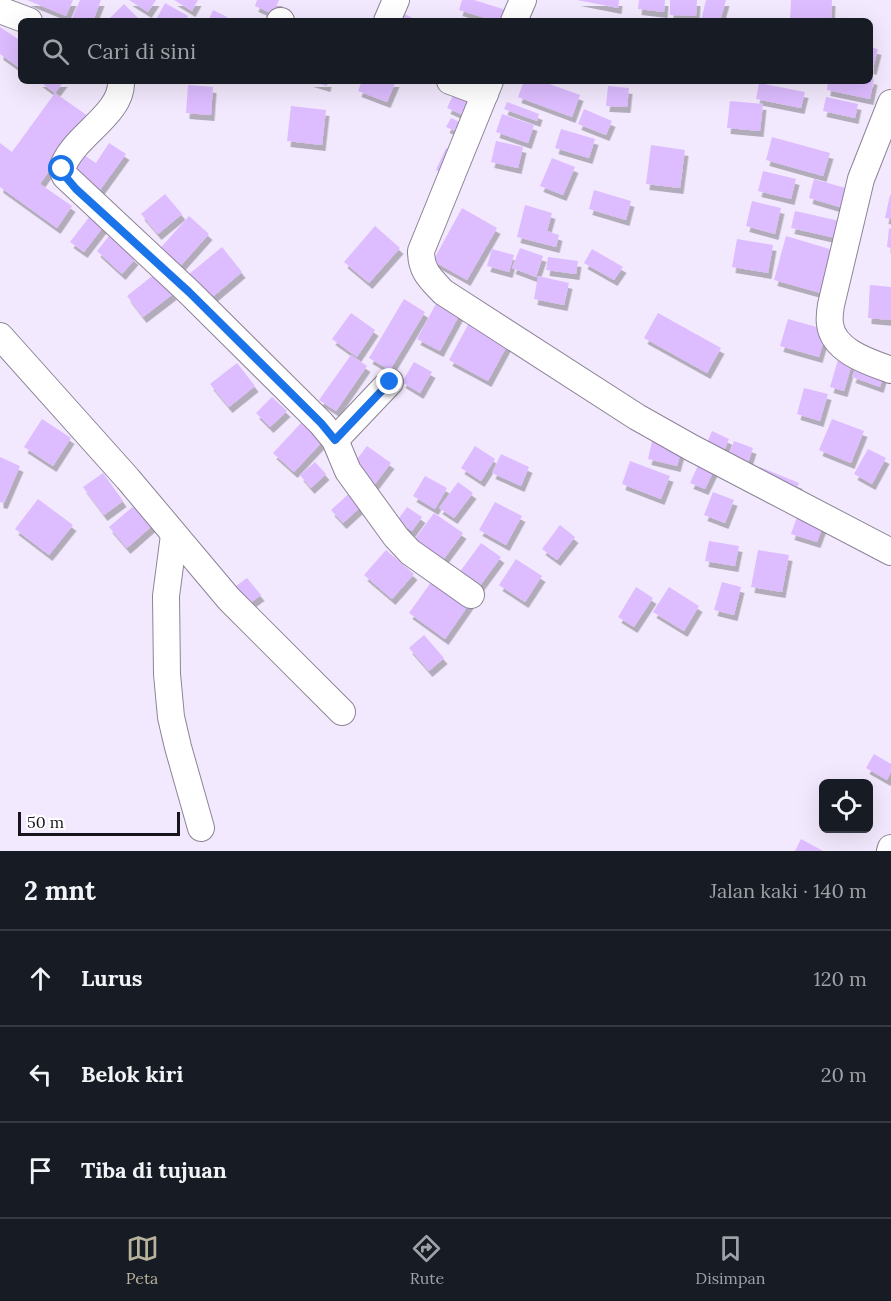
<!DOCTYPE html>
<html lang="id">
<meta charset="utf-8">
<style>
:root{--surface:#171b24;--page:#242831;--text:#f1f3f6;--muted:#9ea1a6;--line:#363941;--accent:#b7b29c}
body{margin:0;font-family:Lora,serif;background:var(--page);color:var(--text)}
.controls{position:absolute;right:18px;bottom:18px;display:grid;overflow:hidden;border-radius:9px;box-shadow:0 6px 24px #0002}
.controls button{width:54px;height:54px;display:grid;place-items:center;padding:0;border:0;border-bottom:2px solid var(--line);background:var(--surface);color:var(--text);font:30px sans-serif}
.scale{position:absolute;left:18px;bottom:15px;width:162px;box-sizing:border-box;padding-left:6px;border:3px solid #18141b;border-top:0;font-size:16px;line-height:21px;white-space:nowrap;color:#18141b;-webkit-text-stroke:4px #fff;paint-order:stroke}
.stop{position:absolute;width:18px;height:18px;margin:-14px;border:4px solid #1a73e8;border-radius:50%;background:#fff}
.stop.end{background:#1a73e8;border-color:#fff;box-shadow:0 2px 6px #0008}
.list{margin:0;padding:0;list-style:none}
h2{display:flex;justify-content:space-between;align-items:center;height:78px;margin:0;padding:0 24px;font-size:26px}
h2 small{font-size:20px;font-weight:400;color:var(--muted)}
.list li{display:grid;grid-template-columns:39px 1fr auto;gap:18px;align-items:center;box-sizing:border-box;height:96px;padding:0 24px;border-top:2px solid var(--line)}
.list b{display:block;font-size:22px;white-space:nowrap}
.list em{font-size:20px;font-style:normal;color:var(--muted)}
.icon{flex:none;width:33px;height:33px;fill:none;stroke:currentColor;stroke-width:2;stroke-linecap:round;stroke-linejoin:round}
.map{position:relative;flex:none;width:891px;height:851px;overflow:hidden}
.search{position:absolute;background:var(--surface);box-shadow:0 6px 24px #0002;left:18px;right:18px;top:18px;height:66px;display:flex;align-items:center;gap:15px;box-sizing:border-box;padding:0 21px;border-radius:9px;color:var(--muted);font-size:22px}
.sheet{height:366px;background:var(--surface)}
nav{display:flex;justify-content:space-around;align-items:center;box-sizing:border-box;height:84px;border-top:2px solid var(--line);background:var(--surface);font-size:16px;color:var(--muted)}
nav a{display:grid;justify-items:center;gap:3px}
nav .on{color:var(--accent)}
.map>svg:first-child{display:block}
</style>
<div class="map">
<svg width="891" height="851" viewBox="0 0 891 851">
<defs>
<filter id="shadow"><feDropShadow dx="3.5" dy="6" stdDeviation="0" flood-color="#0004"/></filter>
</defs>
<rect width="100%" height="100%" fill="#f3e9fe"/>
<g fill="#ddbcff" filter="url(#shadow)">
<polygon points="27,0 73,0 66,16"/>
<polygon points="80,0 101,0 93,21 71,21"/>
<polygon points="129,0 156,0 148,12"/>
<polygon points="174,0 198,0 192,11"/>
<polygon points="257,0 279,0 273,14 255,6"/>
<polygon points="462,0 474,0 506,10 503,21 495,21 459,10"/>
<polygon points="577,0 619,0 618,8"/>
<polygon points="639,0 665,0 664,12 638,9"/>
<polygon points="670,0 697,0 696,16 670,15"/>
<polygon points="706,0 726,0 720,21 701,21"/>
<polygon points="791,0 832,0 831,21 790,21"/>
<polygon points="165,3 188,16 185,21 156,20"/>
<polygon points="124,4 141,21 107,21"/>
<polygon points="213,10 227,17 225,21 208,21"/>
<polygon points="398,11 419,21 393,21"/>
<polygon points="0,27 21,41 21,69 0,54"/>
<polygon points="870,47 878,49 873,69 870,68"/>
<polygon points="870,78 874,79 870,99 827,90 828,81 870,81"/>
<polygon points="39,81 64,81 55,93"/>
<polygon points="310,81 328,81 327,86"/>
<polygon points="362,81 396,81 387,102 358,91"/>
<polygon points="524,81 541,81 580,95 572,117 518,97"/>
<polygon points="759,83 805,92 801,108 756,99"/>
<polygon points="188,85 213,87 211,115 186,113"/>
<polygon points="608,86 629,88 627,107 606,106"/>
<polygon points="455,91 475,100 467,117 447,108"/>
<polygon points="55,93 88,116 40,184 72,206 57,228 0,187 0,143 12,152"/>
<polygon points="826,97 858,104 855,118 823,111"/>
<polygon points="730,101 763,104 760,131 727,128"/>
<polygon points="507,102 539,114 537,121 504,109"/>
<polygon points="291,106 326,110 322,145 287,141"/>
<polygon points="584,109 612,121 606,135 578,124"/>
<polygon points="502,114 534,125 528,143 496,132"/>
<polygon points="451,118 469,126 465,135 446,127"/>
<polygon points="561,129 595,139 589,158 555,148"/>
<polygon points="772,137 830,153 823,176 766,160"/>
<polygon points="496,141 523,147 518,168 491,162"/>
<polygon points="109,143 126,154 100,190 67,167 78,151 96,163"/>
<polygon points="651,145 685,150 680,188 646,184"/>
<polygon points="446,148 458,153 448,175 436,170"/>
<polygon points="552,158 575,167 563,195 540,186"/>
<polygon points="763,171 796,179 791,199 758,191"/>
<polygon points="814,179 849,189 843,208 809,198"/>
<polygon points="594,190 631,201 626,220 589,209"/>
<polygon points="165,194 182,214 158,234 141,214"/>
<polygon points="890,195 891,195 891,219 885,218"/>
<polygon points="752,201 781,208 775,234 746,226"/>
<polygon points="525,205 552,213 547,231 559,235 556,247 517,237"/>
<polygon points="462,208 497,228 467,280 433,261"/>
<polygon points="795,211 844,222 840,239 791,228"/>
<polygon points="90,216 104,226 84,252 70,242"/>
<polygon points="189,216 209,234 176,271 156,253"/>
<polygon points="375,226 400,248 369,283 344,262"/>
<polygon points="889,228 891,229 891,248 887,247"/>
<polygon points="109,236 135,259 122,274 97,251"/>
<polygon points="786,236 833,250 821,293 774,280"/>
<polygon points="737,239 773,245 768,273 732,267"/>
<polygon points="222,247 242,272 209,300 188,275"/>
<polygon points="520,248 543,256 536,277 512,268"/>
<polygon points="492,249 514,255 509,272 487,266"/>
<polygon points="592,249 623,267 614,280 584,263"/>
<polygon points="548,257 578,261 576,274 546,270"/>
<polygon points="156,273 173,294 143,317 127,296"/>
<polygon points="538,276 569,283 564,305 534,299"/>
<polygon points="870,285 891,287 891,320 868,318"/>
<polygon points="404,299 425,312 390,370 369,358"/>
<polygon points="438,300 461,312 440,351 417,339"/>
<polygon points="351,313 375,330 357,357 332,339"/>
<polygon points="658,313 721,348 707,373 644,338"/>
<polygon points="788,319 827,330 819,357 780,346"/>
<polygon points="469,323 508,344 488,381 449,360"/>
<polygon points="351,355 367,366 336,411 319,400"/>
<polygon points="839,356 853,360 844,391 830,387"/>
<polygon points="414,362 432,372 420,393 402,382"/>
<polygon points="237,363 255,386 229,407 210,384"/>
<polygon points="857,364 884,374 880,387 852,377"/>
<polygon points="804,388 828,394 820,421 797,414"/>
<polygon points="272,397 287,411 270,427 256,413"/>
<polygon points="42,419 71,438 53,466 24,447"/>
<polygon points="832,419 864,431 851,463 819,450"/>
<polygon points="301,423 322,442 294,472 273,453"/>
<polygon points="712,431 729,439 721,458 704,450"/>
<polygon points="653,437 683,445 677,466 648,459"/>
<polygon points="734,441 753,448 746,469 726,462"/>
<polygon points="367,446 391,463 375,484 351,467"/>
<polygon points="475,446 495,459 481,481 461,468"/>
<polygon points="868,449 886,458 872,484 854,474"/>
<polygon points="501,454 529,467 521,486 492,473"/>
<polygon points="0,457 20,466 4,503 0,502"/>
<polygon points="701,459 716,466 705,489 690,483"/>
<polygon points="630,461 670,476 661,499 622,484"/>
<polygon points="315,462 326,474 311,488 300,475"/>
<polygon points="760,467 799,483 794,495 755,479"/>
<polygon points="103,473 123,501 104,515 83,487"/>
<polygon points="425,476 447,488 435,509 413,496"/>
<polygon points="458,482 473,493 454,518 439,508"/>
<polygon points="353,490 365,503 343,523 331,510"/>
<polygon points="713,492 734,500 725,523 704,515"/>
<polygon points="38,499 73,525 49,555 15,529"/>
<polygon points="495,502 522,516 506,545 479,530"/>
<polygon points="136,504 153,525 127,548 109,527"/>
<polygon points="407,507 422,517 412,531 397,521"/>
<polygon points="434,513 463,533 440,564 412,543"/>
<polygon points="797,517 823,526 817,542 791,534"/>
<polygon points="560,525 575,537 557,560 542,549"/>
<polygon points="709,541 739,546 735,566 705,561"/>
<polygon points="481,543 501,557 479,587 459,573"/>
<polygon points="386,550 414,574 392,599 364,575"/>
<polygon points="758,550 789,555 782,592 751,587"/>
<polygon points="516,559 542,576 525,602 499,585"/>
<polygon points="247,578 261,595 246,606 232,589"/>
<polygon points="434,578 470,603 445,639 409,613"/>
<polygon points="722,582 741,587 734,615 714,610"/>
<polygon points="636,587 653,598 634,627 618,617"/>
<polygon points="669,587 699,606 684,631 653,612"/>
<polygon points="424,635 444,658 429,671 409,648"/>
<polygon points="874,754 891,764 891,772 887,780 866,768"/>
<polygon points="801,839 823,851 795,851"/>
</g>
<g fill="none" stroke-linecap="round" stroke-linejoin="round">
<defs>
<g id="minor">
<polyline points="0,10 29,21"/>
<polyline points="280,21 281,21"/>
<polyline points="387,21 396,0"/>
<polyline points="514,21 523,0"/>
<path d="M121,81C123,115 72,136 62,169L65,176L189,292L321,423L335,440L348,471L396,537L410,552L471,595"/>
<polyline points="450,81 485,94"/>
<path d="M490,81L421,251C421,271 430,278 443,292L637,417L692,448L891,552"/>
<path d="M891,103L861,179L831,305C830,311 829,318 830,324C833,351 869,362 891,370"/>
<polyline points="0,336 128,479 229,599 342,712"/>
<polyline points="335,440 390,382"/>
<polyline points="174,535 166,596 167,674 171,717 178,747 201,828"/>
<polyline points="890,851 891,848"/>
</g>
</defs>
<use href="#minor" stroke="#8d8396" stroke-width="28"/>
<use href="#minor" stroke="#fff" stroke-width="26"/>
</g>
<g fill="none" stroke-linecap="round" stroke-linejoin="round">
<polyline stroke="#1a73e8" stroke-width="8" points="62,169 65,176 76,189 189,292 321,423 335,440 390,382"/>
</g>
</svg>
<div class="controls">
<button><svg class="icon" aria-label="locate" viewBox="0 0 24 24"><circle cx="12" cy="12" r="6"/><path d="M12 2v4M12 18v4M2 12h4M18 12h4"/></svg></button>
</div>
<div class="scale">50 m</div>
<div class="stop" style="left:62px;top:169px"></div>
<div class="stop end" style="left:390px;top:382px"></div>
<div class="search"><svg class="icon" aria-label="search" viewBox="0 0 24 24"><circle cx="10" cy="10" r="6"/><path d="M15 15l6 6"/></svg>Cari di sini</div>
</div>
<section class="sheet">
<h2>2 mnt<small>Jalan kaki · 140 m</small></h2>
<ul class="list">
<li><svg class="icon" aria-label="ahead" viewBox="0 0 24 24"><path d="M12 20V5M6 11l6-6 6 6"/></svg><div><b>Lurus</b></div><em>120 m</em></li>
<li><svg class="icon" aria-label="left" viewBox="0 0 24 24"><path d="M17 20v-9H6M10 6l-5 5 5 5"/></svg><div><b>Belok kiri</b></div><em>20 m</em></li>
<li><svg class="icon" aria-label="arrive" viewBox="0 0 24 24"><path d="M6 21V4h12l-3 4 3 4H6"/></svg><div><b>Tiba di tujuan</b></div></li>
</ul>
</section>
<nav>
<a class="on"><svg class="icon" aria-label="map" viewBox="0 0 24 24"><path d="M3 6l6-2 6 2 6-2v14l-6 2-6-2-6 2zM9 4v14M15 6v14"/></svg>Peta</a>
<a><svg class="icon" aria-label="directions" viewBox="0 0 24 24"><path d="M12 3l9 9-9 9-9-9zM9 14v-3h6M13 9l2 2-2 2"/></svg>Rute</a>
<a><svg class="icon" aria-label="saved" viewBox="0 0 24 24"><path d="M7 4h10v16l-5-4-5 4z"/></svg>Disimpan</a>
</nav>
